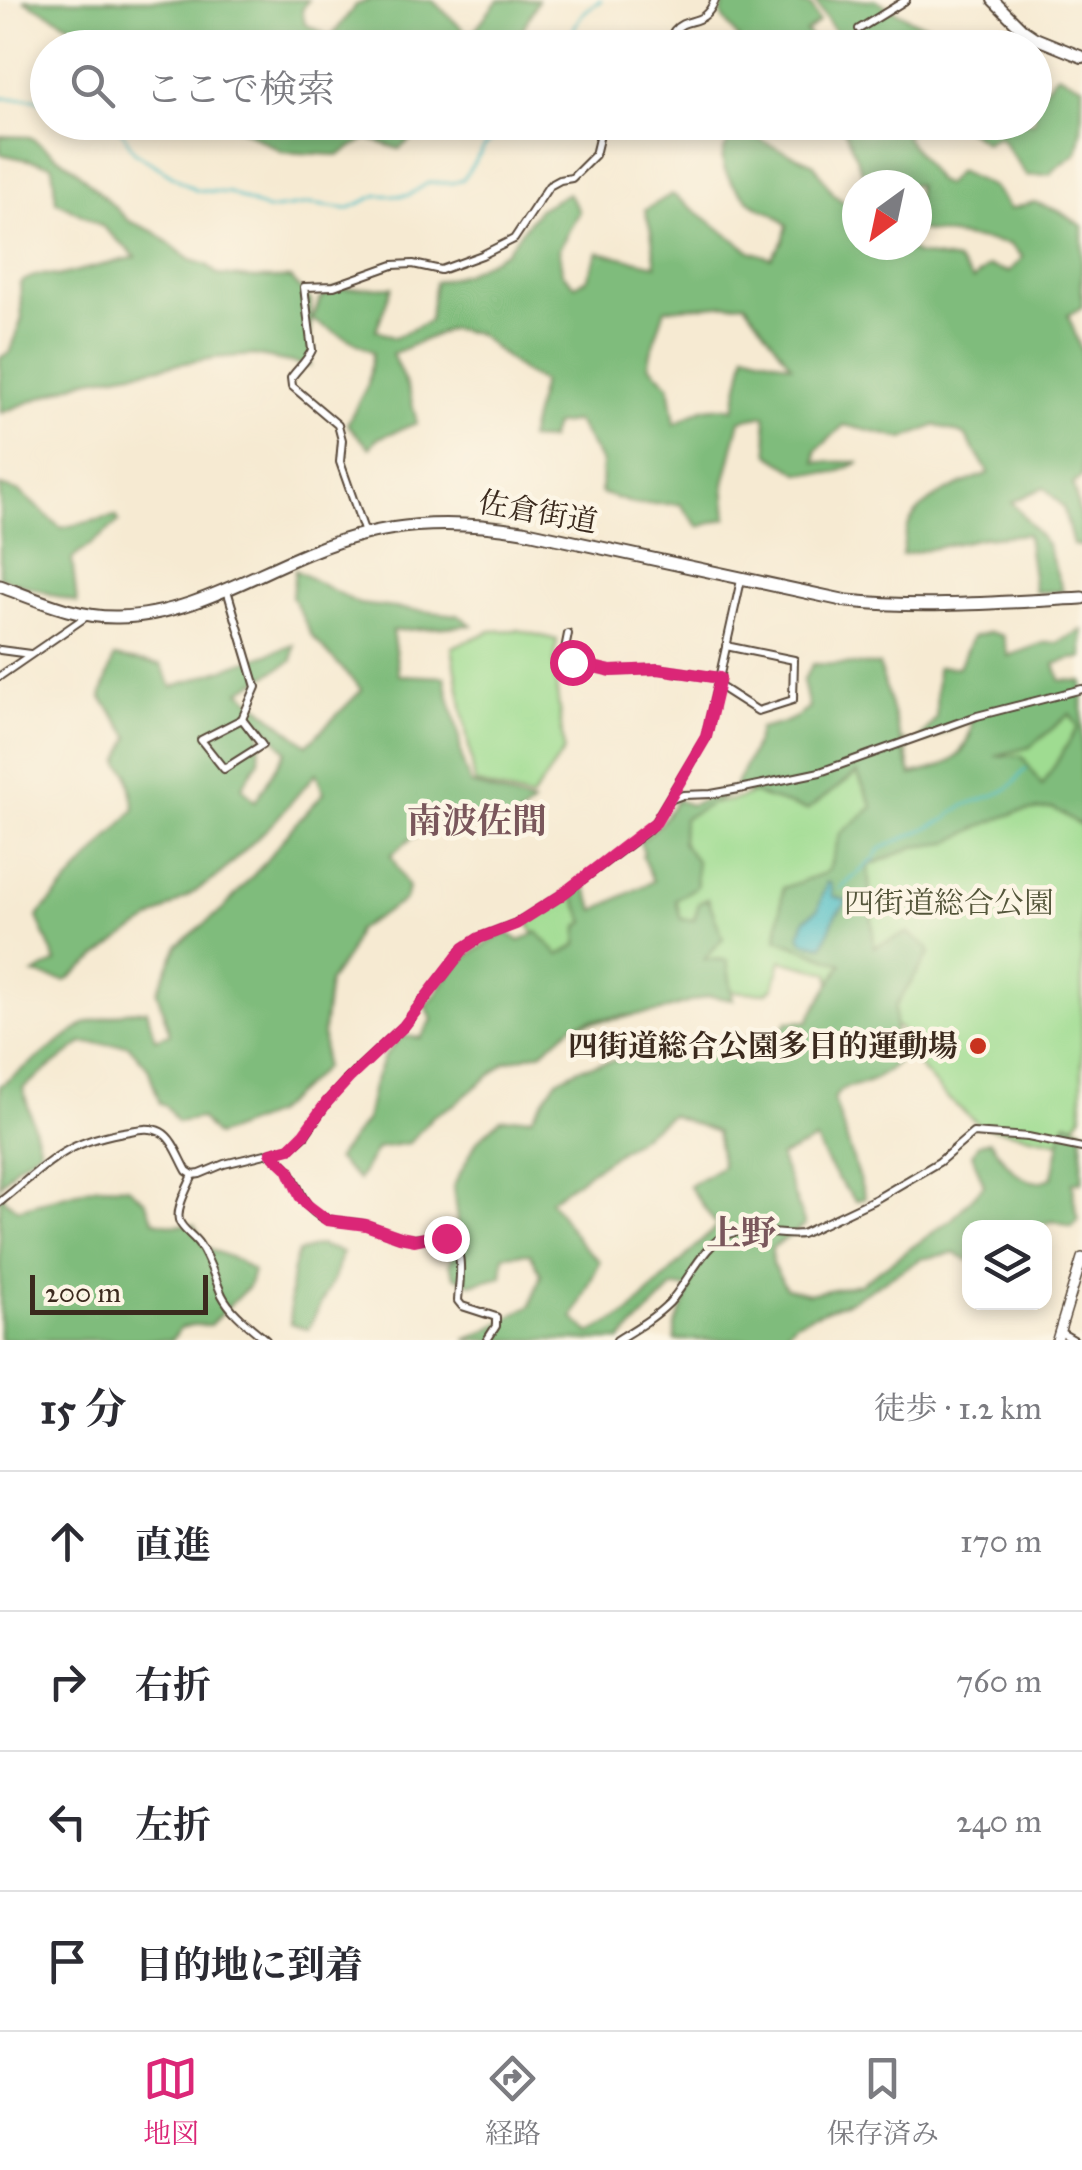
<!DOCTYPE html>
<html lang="ja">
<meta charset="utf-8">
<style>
:root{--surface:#fff;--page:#f7f7f7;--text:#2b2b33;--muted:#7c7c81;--line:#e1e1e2;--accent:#db2777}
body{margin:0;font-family:"IM FELL Great Primer","Noto Serif JP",serif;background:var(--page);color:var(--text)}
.controls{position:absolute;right:30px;bottom:30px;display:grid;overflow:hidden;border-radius:20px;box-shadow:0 5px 15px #0003}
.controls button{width:90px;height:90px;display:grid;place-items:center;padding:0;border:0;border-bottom:2px solid var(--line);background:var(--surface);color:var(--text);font:50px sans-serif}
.compass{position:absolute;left:842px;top:170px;width:90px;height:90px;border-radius:50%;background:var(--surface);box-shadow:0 5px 15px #0003;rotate:213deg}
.scale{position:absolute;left:30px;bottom:25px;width:178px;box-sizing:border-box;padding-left:10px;border:5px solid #3b2a1e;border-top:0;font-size:28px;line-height:35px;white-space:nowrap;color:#3b2a1e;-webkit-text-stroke:8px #fcf5e5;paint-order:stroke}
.stop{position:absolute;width:30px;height:30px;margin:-22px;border:8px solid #db2777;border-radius:50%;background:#fff}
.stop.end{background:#db2777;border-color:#fff;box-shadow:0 2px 10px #0008}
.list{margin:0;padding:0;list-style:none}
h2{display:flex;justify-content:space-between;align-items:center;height:130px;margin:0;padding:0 40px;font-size:42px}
h2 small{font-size:32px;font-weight:400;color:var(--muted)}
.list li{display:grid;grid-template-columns:65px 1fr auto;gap:30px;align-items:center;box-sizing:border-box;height:140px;padding:0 40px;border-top:2px solid var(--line)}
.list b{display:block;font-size:38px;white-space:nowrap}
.list em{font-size:32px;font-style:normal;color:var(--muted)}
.icon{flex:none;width:55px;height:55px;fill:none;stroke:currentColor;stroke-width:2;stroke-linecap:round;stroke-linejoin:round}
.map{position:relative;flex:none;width:1082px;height:1340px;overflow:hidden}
.search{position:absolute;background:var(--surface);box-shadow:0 5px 15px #0003;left:30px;right:30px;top:30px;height:110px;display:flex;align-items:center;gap:25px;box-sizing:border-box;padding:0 35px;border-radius:55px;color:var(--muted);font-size:38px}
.sheet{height:690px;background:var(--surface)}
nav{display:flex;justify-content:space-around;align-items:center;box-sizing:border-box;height:140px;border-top:2px solid var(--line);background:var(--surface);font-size:28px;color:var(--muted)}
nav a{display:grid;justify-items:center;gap:5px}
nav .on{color:var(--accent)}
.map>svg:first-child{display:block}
</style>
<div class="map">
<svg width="1082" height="1340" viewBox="0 0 1082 1340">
<rect width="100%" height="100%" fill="#fcf5e5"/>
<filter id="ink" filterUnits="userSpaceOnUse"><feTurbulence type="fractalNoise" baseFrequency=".01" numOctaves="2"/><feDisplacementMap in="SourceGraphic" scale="20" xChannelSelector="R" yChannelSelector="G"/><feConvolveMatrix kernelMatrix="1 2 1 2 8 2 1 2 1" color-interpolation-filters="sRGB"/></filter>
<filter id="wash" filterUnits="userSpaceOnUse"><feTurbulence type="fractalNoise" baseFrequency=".0048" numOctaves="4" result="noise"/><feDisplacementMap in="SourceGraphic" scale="40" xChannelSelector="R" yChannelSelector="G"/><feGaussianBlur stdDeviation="2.25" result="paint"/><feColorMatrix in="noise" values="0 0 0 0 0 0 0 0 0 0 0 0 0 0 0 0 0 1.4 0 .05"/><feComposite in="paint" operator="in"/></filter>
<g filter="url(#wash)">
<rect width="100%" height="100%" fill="#f6ead2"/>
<g fill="#9fdc91" stroke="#6d8358" stroke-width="2.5">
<polygon points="518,630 557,640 554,667 564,751 531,799 475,783 452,647 491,631"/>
<path d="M1075,701L1082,738V1115L1061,1142L981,1126L946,1097L908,1054L900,1028L831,1001L829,973L781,960L774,987L766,993L681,989L656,1008L624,1018L573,1025L528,921L571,890L585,917L665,885L679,809L734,800L905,740L911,774C958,765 958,762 976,718Z"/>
</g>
<g fill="#7fbc7b" stroke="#5d734c" stroke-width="2.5" fill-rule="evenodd">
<polygon points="23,0 308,0 302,10 305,24 331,37 356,5 370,0 432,0 470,36 498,0 538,0 513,47 260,48 259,43 242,35 228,47 125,47 79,29"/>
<polygon points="724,0 789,0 811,6 819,22 806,32 820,47 738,47 739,40 721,15"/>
<polygon points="814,0 875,0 916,22 951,32 969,47 845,47"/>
<path d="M1057,74L1082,85C1082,101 1082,141 1077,152C1069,161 1058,164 1051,174L1027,176L999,136L985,143L958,123L1034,122L1035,93L1038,96Z"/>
<polygon points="230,123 432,123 399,149 367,138 339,155 283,152"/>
<path d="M830,123H924L905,136L937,181L945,185L958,171L993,187L1010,209L1034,202L1059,211L1082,226V307L1068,315L1082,352V477L1073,484L1082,525V546L1073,545L1063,507L1044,487L1012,502L1047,545L1063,591L1035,592L1027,534L981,538L902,555C904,545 905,533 909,524C920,499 965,482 989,473L965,435L936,425L904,439L844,425L816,451V462H860L836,473H799L769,454L765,415L740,420L724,484L727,518L699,527L680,504H634L601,493L602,463L576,421L554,425L549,440L528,439L542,382L522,371L476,333L449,329L392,354L410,394L417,423L376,439L370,448L347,424L368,384L373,352L312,320L320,300L332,289L392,287L376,330L394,338L429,321L435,282L464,274L505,252L539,209L568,193L579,211L559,249L562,273L575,285L587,279L598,252L656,265L651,231L645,210L672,194L750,251L771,258L783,241L787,225C783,222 779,218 775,215C768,210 760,210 754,204C728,184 704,152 744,130L770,145L814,164L833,194L857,211V245H904L916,254L957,261L973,280L989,266L1009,272L1023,257L1009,244L917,230V185H868L844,129ZM745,303L791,365L746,352L734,409C705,403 700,410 675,424L669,385L649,365C650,347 660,327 665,309Z"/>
<path d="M0,136L30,137L75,169L129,221L155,232L190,260L207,265L218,275L251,278H291L311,301L310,366L254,355L214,358L86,380L1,413L0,358L11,351L22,318L20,283C33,275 42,273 57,276L136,257L102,226L56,201L52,165L0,154Z"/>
<polygon points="0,486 20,492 61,528 116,516 119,522 72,559 77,603 0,577"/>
<path d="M295,570L359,604L458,615L472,625L392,631L399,675L445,677C447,694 453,709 457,727C462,751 459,760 471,784L533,804L514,821L453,820L413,837L391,855L408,888L405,900L357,930L348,955L329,981L323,1032L324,1068L273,1114L216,1136L200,1118L177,1122L166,1106L160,1104L148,1068L128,1045L82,1043L23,1088L40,1149L16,1166L0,1185V1086L86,1023L126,1012L147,1010L155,1039L170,1034L157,992L178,945L222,910L265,862L295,824L324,793L316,773L274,822L216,878L122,938L66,981L34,974L56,962L37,917L135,809L128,773L119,762L130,737L101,697L114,657L161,665L172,687L294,645L292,661L240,691L307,745L362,690L312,636L292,596ZM261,721L286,751L255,802L242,787L259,760Z"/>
<path d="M1082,630V658L1071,659L1055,664L1060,680L1082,681V826L1053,808L1017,812L981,826L948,843L914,847L868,866L874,947L908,933L926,946L930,953L895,1007V1034L904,1056C893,1067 877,1080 862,1084C848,1088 842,1085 834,1099L865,1198L856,1201C837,1180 827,1166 816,1140L780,1157L805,1225L772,1248V1264L786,1288L808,1294L860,1284L952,1219L984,1185L972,1154L978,1144L990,1141C1006,1163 1024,1193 1053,1177L1063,1127L1067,1121L1082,1128V1182H1073L1074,1200L1079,1220L1072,1227L1053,1221L1036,1227L970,1228L969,1261L954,1253L921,1259L850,1301L795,1322L781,1338L782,1340H675V1326L691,1288L673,1287L621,1340H465L484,1332L531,1305L541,1274L530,1253L504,1255L502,1276L471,1284L454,1276L449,1264L453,1254L457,1221L453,1187L477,1141L501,1119L532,1117L557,1080L581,1068L686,1044L706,1050L733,1041L781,1032L787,1022L808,1021L842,964L777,939L783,888L825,873L829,869L840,834L873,807L857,773L807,810L739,789L683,819L682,842L696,861L697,886L676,900L681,919L694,920L699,903L708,899L723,938L705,959L727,960L733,1000L709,996L658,1012L590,1020L573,1025L542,1052L506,1062L455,1104L433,1116L409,1143L377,1148L358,1180L336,1159L366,1120L373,1086L384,1057L402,1036L421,1038L432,1020L426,1005L436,995L454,964L506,932L520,941L537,932L559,955L577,945L578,927L585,922L571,890L584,883L595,910L653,881L642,856L644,852L640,842L660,824L677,800L690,805L734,790C742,768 755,753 759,729C779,725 794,721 809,708L803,681L813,664L879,665L911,775C943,768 974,758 971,719L925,742L918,741L936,718L937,667H959L972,637L990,632L1003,636L1008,656L1044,643H1057ZM1070,714L1078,727L1042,786L1022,756H995L1030,747ZM671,1115L716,1132L722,1166L689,1186L717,1226L628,1314L590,1333L573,1318L600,1261L582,1245L550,1200Z"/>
<polygon points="98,1186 128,1187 145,1201 154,1221 175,1225 194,1225 207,1248 237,1260 253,1271 248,1287 210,1325 193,1325 180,1328 172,1340 0,1340 0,1188 5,1200 18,1209"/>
<path d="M319,1245L342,1252L333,1280L308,1329L291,1324C289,1301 289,1274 298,1252Z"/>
</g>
<polygon fill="#50bec4" stroke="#467471" stroke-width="2.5" points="827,882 831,884 833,896 848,901 835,916 823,946 804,942 800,935 805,919 818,909"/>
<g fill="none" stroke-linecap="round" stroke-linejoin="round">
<g stroke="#50bec4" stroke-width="2.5">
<path d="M561,48C573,38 572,29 580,17C585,9 594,6 601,0"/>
<polyline points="0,98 35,99 48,105"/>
<polyline points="103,122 122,131 134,152 195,190 230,193 267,210 310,204 347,209 378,195 402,196 409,195 428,183 452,183 463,179 485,146 500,133 507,122"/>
<path d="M839,890L874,859L880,849L947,819C961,800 988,801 1007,789C1014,785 1019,777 1024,770L1027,769"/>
</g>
</g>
</g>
<g filter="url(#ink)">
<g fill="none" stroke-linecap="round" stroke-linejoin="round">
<defs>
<g id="street">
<polyline points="859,29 906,0"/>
<path d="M665,48C666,47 673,32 674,31C687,15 703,29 715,0"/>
<path d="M365,533L340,462L342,440L338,425L292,386L291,378C298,368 307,361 312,350L304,287L334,286L393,265L413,264L441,270L482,255L514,239L549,186L560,180L572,178L595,155L603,122"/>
<polyline points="227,590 256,687 242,719"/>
<polyline points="568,634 564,654 567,660 572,662 611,671 659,669 720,678"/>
<polyline points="0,650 30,654"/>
<polyline points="0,676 87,616"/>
<polyline points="719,686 758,711 793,700 794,660 726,646"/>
<polygon points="242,719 262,745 224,769 201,740"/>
<polyline points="671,797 672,799 683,795 711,794 739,789 820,772 977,716 1082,689"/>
<path d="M272,1154C278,1159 285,1164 289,1170C299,1186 301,1203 318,1215C330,1223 348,1221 363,1224C380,1228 396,1239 414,1239C422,1239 429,1236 437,1236C469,1240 459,1279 458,1301L462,1306L496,1317V1326L487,1340"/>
<polyline points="193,1175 200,1174 224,1164 290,1148 305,1135 327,1102 349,1077 404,1026 464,948 479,938 517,923 560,896 647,831 655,822 706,737 741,580"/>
<path d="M193,1175C188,1187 176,1207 179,1220C181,1229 194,1236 199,1244C210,1260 214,1277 222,1295C231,1313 251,1327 266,1340"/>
<path d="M0,1202C49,1163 64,1141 130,1131C140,1129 151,1127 161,1132C173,1138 180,1159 187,1171L193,1175"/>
<polyline points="1060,1332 1074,1340"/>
<path d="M617,1340C635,1329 654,1318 669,1303C687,1284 705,1240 731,1233C754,1227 779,1237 802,1234L876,1199L939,1162L973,1133L1028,1137L1082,1148"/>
</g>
<polyline id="secondary" points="1057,1340 1082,1258"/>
<polyline id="primary" points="993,0 1023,30 1035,38 1082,57"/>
<path id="highway" d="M0,586C38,600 76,618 118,617C188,616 250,576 313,551C383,522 448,519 523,531L847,601C925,609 1004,602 1082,598"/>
</defs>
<use href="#street" stroke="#574739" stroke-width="10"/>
<use href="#secondary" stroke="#574739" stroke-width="12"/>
<use href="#primary" stroke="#574739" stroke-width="14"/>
<use href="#highway" stroke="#574739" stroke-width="15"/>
<use href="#street" stroke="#fff" stroke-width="6"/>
<use href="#secondary" stroke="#fff" stroke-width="9"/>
<use href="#primary" stroke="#fff" stroke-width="10"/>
<use href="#highway" stroke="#fff" stroke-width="11"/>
</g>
</g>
<g fill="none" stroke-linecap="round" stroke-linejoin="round" filter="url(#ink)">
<polyline stroke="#db2777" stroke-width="12" points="446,1238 433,1236 415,1240 400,1237 366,1225 327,1220 307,1205 300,1196 288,1169 271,1153 290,1148 304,1134 327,1102 349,1078 404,1026 464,948 479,938 516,924 560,896 656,822 706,737 720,678 658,669 611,671 572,662"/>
</g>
<circle fill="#c8321e" stroke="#fcf5e5" stroke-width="4" cx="978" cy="1046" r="10"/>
<g text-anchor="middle" stroke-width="9" stroke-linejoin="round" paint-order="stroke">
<g font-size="30" fill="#3b2a1e" stroke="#fcf5e5">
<text transform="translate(538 512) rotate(10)" y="10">佐倉街道</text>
</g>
<g font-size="30" fill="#54563b" stroke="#fcf5e5">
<text x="949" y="913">四街道総合公園</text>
</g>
<g font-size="30" font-weight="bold" fill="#3b2a1e" stroke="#fcf5e5" text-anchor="end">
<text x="958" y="1056">四街道総合公園多目的運動場</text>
</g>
<g font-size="35" font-weight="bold" fill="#7a575c" stroke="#fcf5e5">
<text x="477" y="833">南波佐間</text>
<text x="741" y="1245">上野</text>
</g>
</g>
</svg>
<div class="controls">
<button><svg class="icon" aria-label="layers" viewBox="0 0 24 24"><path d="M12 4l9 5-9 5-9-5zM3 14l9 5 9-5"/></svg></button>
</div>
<svg class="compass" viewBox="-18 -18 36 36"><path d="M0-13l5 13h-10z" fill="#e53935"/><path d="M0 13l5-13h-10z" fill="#7c7c81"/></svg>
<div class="scale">200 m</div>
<div class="stop" style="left:572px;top:662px"></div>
<div class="stop end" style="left:446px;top:1238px"></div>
<div class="search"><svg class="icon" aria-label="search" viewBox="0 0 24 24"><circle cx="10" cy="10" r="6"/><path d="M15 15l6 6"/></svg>ここで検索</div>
</div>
<section class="sheet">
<h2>15 分<small>徒歩 · 1.2 km</small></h2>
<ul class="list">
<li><svg class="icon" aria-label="ahead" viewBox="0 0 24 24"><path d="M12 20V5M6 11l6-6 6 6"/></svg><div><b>直進</b></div><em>170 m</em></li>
<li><svg class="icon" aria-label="right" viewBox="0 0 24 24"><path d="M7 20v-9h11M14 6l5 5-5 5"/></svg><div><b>右折</b></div><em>760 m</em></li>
<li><svg class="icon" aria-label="left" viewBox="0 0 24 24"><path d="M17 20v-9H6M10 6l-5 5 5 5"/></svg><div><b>左折</b></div><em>240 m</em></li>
<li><svg class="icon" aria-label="arrive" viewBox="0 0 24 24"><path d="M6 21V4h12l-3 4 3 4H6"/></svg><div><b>目的地に到着</b></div></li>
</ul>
</section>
<nav>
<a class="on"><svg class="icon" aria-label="map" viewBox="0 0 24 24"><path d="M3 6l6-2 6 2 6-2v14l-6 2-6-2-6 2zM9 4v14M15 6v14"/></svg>地図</a>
<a><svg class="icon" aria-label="directions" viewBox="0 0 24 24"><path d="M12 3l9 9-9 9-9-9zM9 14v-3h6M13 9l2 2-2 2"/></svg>経路</a>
<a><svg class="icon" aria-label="saved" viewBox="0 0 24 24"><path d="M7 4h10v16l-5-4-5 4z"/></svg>保存済み</a>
</nav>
